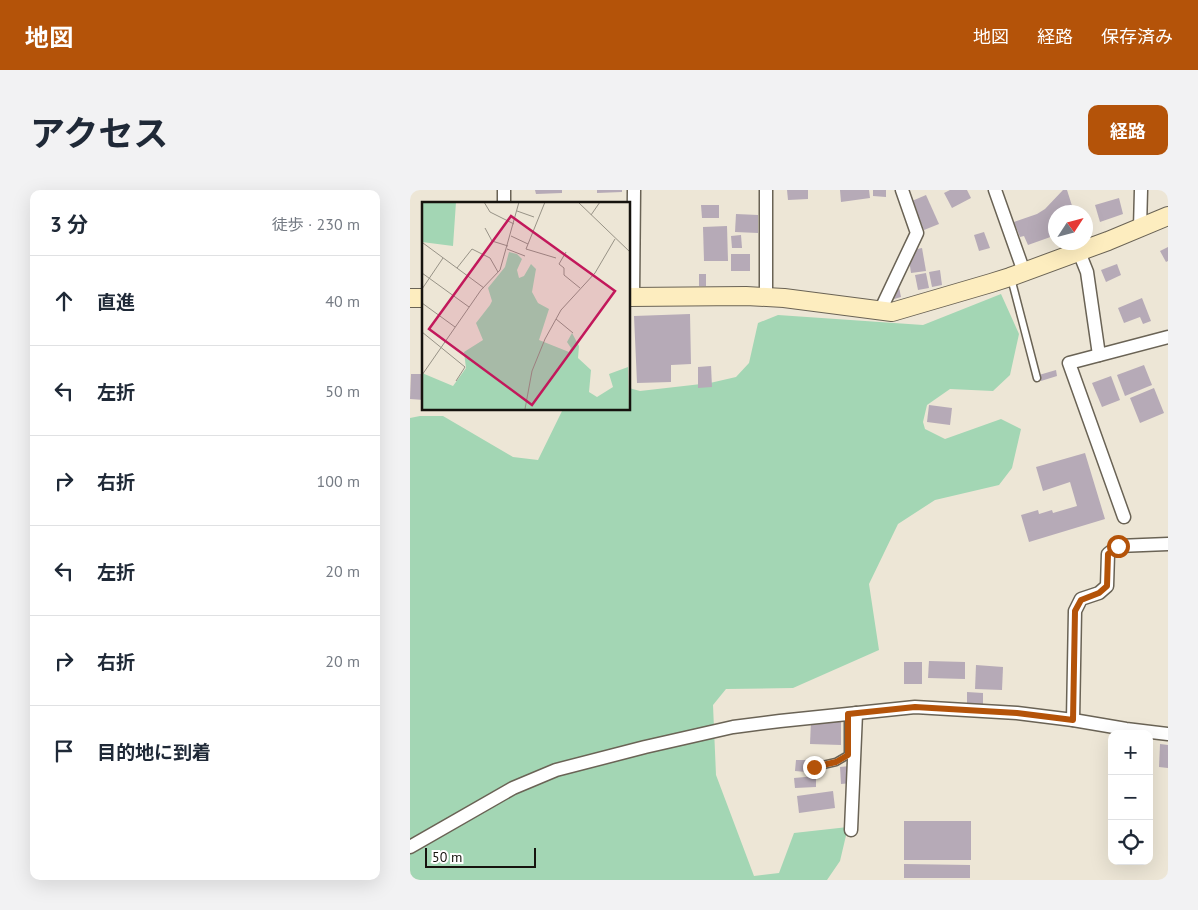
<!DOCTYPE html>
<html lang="ja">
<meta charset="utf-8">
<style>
:root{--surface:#fff;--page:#f2f2f3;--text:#1f2937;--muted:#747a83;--line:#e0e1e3;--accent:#b45309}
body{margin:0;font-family:"PT Sans","Noto Sans JP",sans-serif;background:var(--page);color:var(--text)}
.controls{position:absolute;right:15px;bottom:15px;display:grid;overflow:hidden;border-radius:10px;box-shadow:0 5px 20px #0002}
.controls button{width:45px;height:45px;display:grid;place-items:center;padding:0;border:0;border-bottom:1px solid var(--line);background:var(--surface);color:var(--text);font:25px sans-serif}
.compass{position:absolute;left:638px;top:15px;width:45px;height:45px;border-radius:50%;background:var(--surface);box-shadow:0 5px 20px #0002;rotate:54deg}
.scale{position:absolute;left:15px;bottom:12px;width:111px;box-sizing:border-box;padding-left:5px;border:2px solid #16130e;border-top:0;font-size:14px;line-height:18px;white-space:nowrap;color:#16130e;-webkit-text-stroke:4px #fff;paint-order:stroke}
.stop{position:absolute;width:15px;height:15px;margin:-11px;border:4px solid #b45309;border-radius:50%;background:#fff}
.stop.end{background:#b45309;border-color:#fff;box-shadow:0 1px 5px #0008}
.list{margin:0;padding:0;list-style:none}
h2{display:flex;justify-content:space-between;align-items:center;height:65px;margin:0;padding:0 20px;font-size:21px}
h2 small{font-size:16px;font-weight:400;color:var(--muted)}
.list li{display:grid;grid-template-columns:32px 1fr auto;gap:15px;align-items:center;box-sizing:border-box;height:90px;padding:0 20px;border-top:1px solid var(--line)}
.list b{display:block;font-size:19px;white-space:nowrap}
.list em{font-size:16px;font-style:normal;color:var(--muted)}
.icon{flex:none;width:28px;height:28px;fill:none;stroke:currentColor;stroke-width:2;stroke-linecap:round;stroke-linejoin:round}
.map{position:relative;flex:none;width:758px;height:690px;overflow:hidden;border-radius:10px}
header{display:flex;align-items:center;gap:30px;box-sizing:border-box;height:70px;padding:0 25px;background:var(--accent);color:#fff}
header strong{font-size:24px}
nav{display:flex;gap:28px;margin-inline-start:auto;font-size:18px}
.intro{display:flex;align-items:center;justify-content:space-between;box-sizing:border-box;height:120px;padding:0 30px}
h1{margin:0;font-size:35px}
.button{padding:12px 22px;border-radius:10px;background:var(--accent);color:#fff;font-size:18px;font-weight:700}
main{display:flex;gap:30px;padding:0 30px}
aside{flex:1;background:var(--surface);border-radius:10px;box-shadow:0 5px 20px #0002}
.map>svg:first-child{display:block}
</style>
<header>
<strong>地図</strong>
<nav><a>地図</a><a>経路</a><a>保存済み</a></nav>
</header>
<div class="intro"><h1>アクセス</h1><a class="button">経路</a></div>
<main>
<aside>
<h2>3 分<small>徒歩 · 230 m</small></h2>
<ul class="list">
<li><svg class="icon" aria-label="ahead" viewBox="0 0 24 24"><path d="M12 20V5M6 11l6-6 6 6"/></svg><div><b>直進</b></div><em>40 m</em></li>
<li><svg class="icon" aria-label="left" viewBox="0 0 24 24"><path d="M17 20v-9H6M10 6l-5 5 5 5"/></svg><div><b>左折</b></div><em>50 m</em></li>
<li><svg class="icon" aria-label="right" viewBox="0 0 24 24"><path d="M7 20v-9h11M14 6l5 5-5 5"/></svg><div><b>右折</b></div><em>100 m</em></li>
<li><svg class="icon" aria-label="left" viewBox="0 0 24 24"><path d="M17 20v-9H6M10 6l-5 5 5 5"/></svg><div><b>左折</b></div><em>20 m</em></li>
<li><svg class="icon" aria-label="right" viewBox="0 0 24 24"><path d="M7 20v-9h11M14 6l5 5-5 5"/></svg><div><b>右折</b></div><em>20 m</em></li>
<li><svg class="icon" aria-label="arrive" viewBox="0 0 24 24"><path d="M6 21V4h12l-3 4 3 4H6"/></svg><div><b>目的地に到着</b></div></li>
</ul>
</aside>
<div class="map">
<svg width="758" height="690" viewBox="0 0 758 690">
<rect width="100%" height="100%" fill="#ede6d6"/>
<polygon fill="#a3d6b4" points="591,104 609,144 600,185 583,201 540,199 517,215 513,232 515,239 535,249 591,229 611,239 602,278 589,295 525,310 488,334 459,394 469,460 383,498 316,499 303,515 306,585 344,686 369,683 384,643 438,637 430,671 417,690 0,690 0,228 10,226 33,226 103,267 128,270 153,219 219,219 219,198 230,201 300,193 326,187 339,173 348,133 368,125 513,135"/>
<g fill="#b6aab7">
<polygon points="125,0 152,0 152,3 126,4"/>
<polygon points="187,0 212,0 212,2 187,3"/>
<polygon points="377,0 398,0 398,9 378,10"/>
<polygon points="430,0 459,0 460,8 431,12"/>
<polygon points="463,0 476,0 476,7 463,6"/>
<polygon points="540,0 557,0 561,8 542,18 534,3"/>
<polygon points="653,0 657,0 664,22 646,22 646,45 618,55 614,46 610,47 604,32 627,24 635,19"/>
<polygon points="516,5 529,34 514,40 502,11"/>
<polygon points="709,8 713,24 690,32 685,15"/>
<polygon points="291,15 309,15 309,28 292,28"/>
<polygon points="326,24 348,25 348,43 325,42"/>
<polygon points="317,36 318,71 294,71 293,37"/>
<polygon points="574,42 580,58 569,61 564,45"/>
<polygon points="331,45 332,58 322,58 321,46"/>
<polygon points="758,57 758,71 756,72 750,61"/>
<polygon points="512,58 516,81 501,83 499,69 502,60"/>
<rect x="321" y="64" width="19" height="17"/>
<polygon points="707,74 711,85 696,92 691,80"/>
<polygon points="530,80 532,95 522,97 519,82"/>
<polygon points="516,83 519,98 508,100 505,85"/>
<rect x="289" y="84" width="7" height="12"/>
<polygon points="488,92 491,107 481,110"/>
<polygon points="732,108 741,131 733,134 730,127 714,133 708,118"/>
<polygon points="280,124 281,174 261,175 261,192 227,193 224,126"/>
<polygon points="734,175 742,195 715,206 707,185"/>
<polygon points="301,176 302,197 288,198 288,177"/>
<polygon points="646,180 647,186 631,191 629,185"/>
<polygon points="1,184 14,184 14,210 0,209"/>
<polygon points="701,186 710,210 692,217 682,193"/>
<polygon points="744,198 754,223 730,233 720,208"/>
<polygon points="519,215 542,218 540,235 517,232"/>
<polygon points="675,263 695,329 619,352 611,325 628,320 629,324 642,320 643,323 667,316 660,292 633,301 626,277"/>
<polygon points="519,471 555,472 555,489 518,488"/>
<rect x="494" y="472" width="18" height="22"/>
<polygon points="566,475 593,477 592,500 565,499"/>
<polygon points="557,502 573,503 573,514 557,514"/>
<polygon points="401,531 431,532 431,555 400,554"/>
<polygon points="750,554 758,555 758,578 749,577"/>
<polygon points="386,570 396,570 396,582 385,581"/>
<polygon points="440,576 442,593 431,594 430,577"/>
<polygon points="406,586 406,597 385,598 384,588"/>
<polygon points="423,601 425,618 389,623 387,606"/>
<rect x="494" y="631" width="67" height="39"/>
<polygon points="494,674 560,675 560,688 494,688"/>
</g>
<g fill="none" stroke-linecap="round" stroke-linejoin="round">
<defs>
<g id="lane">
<polyline points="601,88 627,188"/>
<polyline points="404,577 426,572 438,565 438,524"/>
</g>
<g id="street">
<polyline points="585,0 614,82"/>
<polyline points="94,14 94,0"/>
<polyline points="730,38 731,0"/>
<polyline points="669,62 677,82 689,165"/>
<polyline points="223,107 224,0"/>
<polyline points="356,107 356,0"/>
<polyline points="470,121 507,43 492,0"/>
<polyline points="714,327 659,173 758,147"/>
<polyline points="663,530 665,421 671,409 689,403 697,396 698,364 708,356 758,354"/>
<polyline points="441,640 446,523"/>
<polyline points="0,657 103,598 146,580 235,557 323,537 370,531 505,517 607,523 663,530 716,539 758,544"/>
</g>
<g id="secondary">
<polyline points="219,107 336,106 374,108 482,122 581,93 600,87 698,51 758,26"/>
<polyline points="0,108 14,108"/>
</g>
</defs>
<use href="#lane" stroke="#6a6355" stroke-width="9"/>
<use href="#street" stroke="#6a6355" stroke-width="15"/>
<use href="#secondary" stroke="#6a6355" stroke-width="20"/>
<use href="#lane" stroke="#fff" stroke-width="6"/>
<use href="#street" stroke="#fff" stroke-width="12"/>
<use href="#secondary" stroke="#fdedbf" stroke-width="18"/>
</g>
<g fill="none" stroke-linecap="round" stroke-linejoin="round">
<polyline stroke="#b45309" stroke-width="6" points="404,577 426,572 438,565 438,524 505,517 607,523 663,530 665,421 671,410 689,403 697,396 698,364 708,356"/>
</g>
<g transform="translate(12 12)">
<rect width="208" height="208" fill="#ede6d6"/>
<path d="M0,0H34L31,44L0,40ZM87,50L95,52L100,57L95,68L97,76L102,74L109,62L114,67L110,90L116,101L127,107L117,138L147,150L149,146L145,140L150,131L157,144L156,156L169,168L167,190L175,195L191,185L187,172L206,165L207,207H0V171L31,184L44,166L42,150L61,138L54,121L68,103L70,99L66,86L83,65Z" fill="#a3d6b4"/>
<path fill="none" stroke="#979286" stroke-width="1" d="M62,0L68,10L92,22M123,0L104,47L134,56M156,0L208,50M95,9L112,15M169,13L178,0M63,26L70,39L86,44M89,34L106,42M1,41L62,86M85,47L103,54M144,50L137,62L142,66V73L158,86M35,66L50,47L68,56L76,70M0,71L47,105M0,87L21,56M0,101L33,125M134,117L151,131M0,130L43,165L34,179M0,173L59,88L78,68L97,0M103,207L110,169L123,137L139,108L173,71L193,37"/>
<path fill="#c2185b" fill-opacity="0.15" stroke="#c2185b" stroke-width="2.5" d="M89,14L193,89L110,203L7,127Z"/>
<rect width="208" height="208" fill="none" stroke="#16130e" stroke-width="2.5"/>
</g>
</svg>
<div class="controls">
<button>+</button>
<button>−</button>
<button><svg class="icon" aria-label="locate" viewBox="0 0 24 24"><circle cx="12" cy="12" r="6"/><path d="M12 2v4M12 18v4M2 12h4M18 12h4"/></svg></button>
</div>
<svg class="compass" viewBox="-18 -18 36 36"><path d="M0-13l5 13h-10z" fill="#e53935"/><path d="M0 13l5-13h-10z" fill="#747a83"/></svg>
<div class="scale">50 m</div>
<div class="stop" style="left:708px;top:356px"></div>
<div class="stop end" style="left:404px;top:577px"></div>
</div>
</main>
